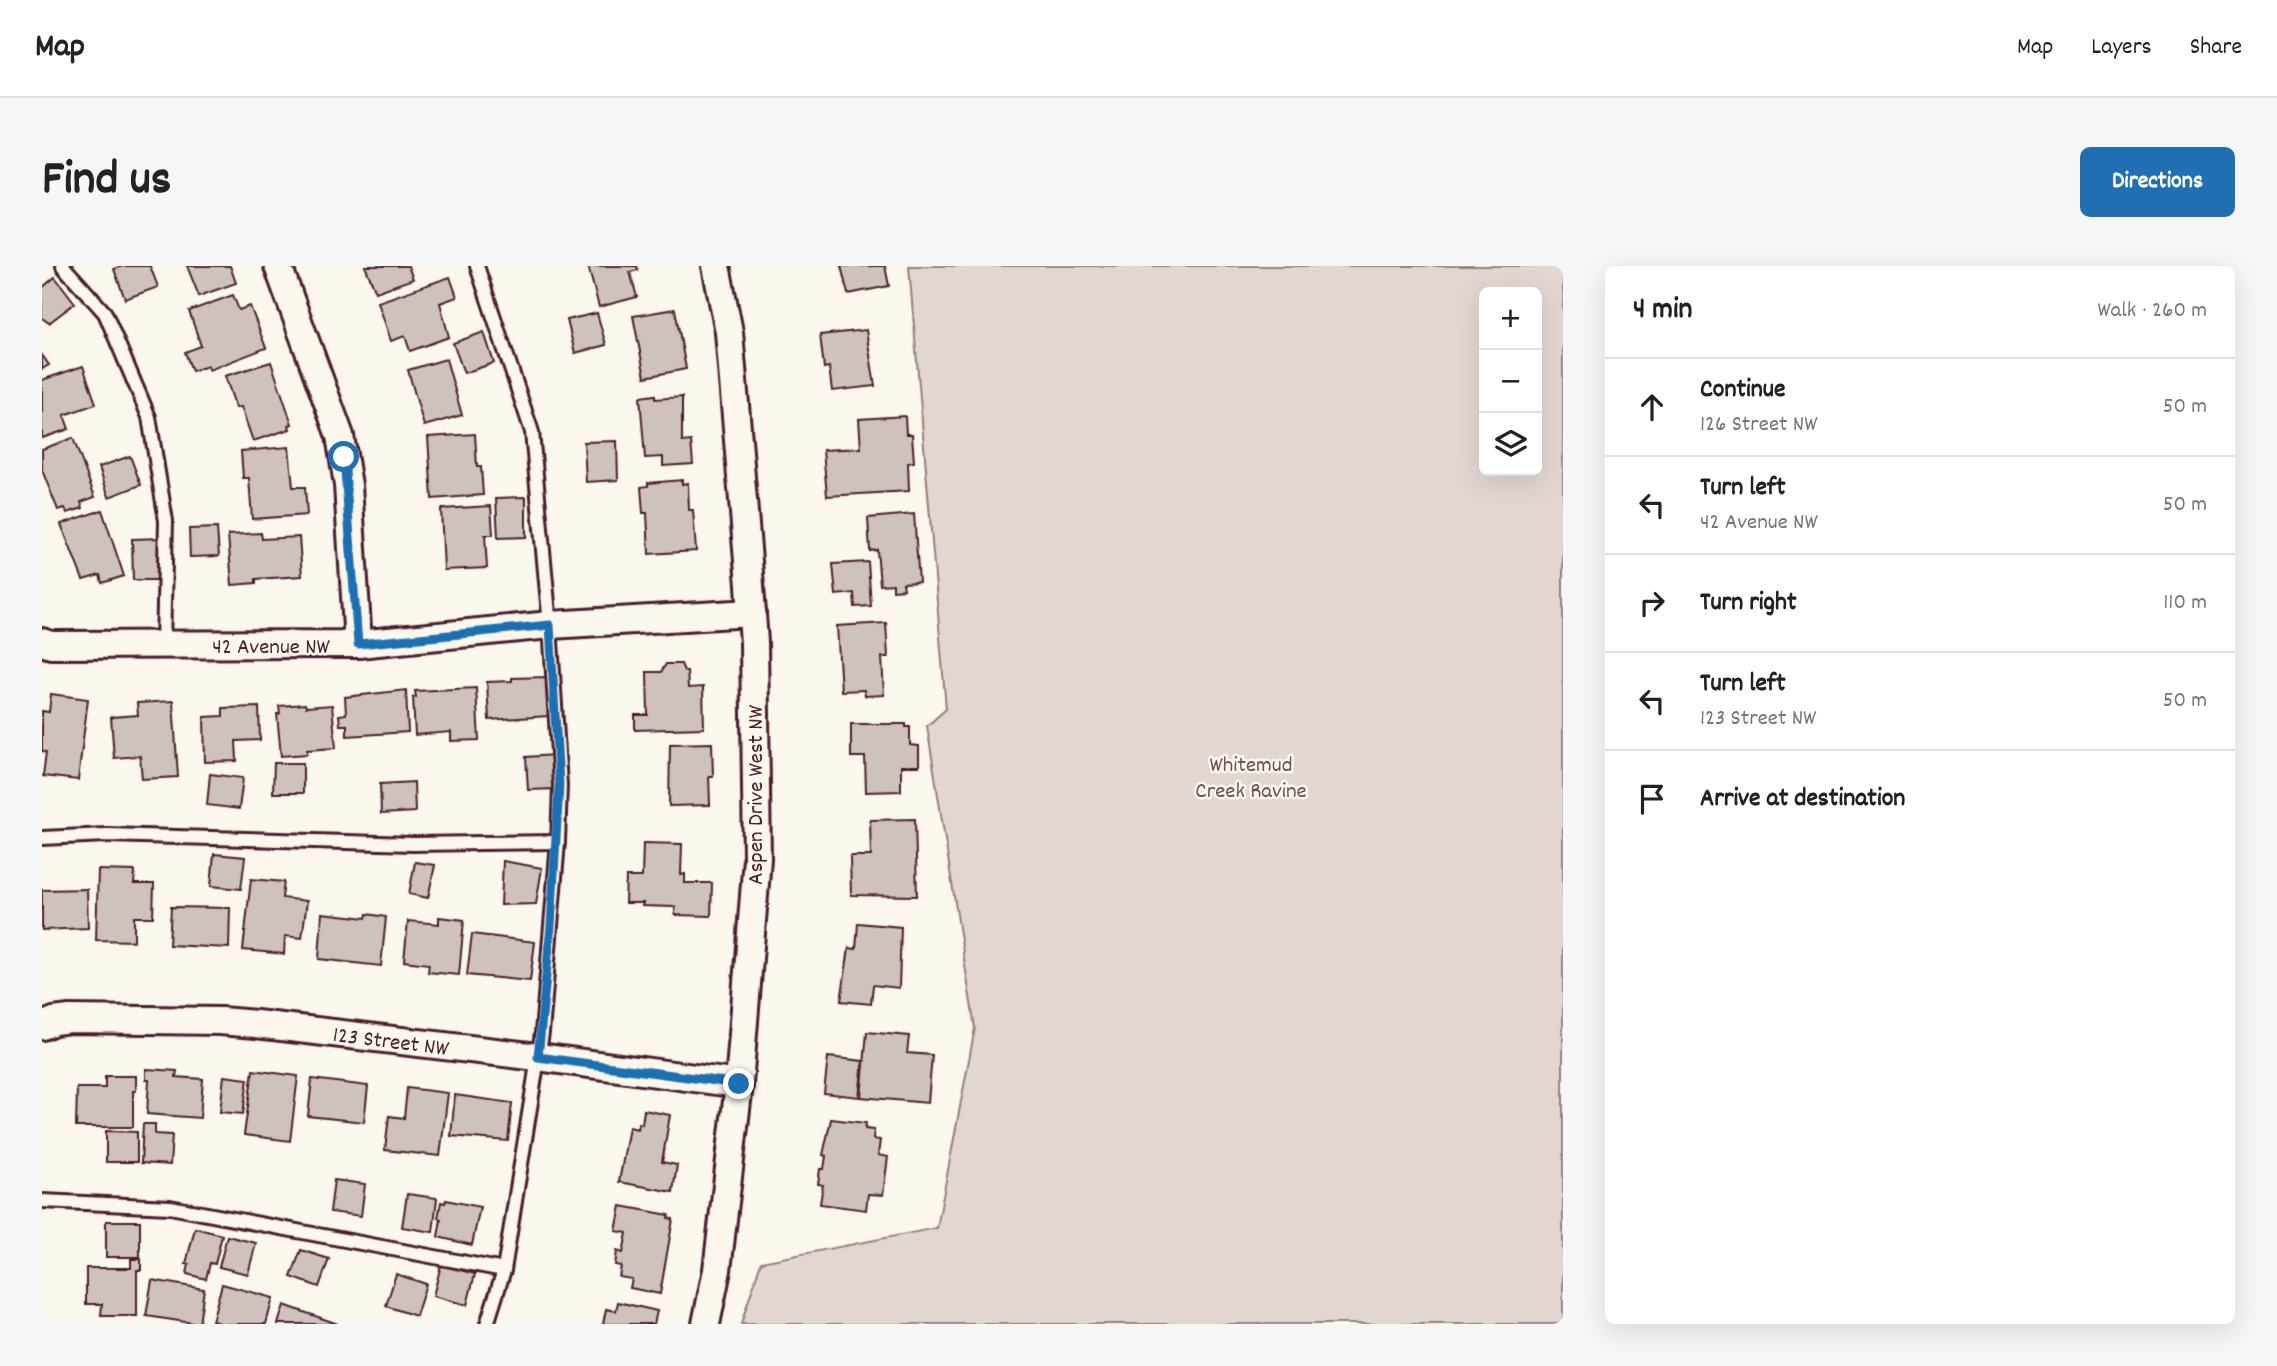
<!DOCTYPE html>
<meta charset="utf-8">
<style>
:root{--surface:#fff;--page:#f6f6f6;--text:#222;--muted:#767676;--line:#e0e0e0;--accent:#1f6fb2}
body{margin:0;font-family:Dekko,sans-serif;background:var(--page);color:var(--text)}
.controls{position:absolute;right:21px;top:21px;display:grid;overflow:hidden;border-radius:10px;box-shadow:0 7px 28px #0002}
.controls button{width:63px;height:63px;display:grid;place-items:center;padding:0;border:0;border-bottom:2px solid var(--line);background:var(--surface);color:var(--text);font:35px sans-serif}
.stop{position:absolute;width:21px;height:21px;margin:-16px;border:5px solid #1f6fb2;border-radius:50%;background:#fff}
.stop.end{background:#1f6fb2;border-color:#fff;box-shadow:0 2px 7px #0008}
.list{margin:0;padding:0;list-style:none}
h2{display:flex;justify-content:space-between;align-items:center;height:91px;margin:0;padding:0 28px;font-size:30px}
h2 small{font-size:23px;font-weight:400;color:var(--muted)}
.list li{display:grid;grid-template-columns:46px 1fr auto;gap:21px;align-items:center;box-sizing:border-box;height:98px;padding:0 28px;border-top:2px solid var(--line)}
.list b{display:block;font-size:26px;white-space:nowrap}
.list p{margin:0;font-size:23px;white-space:nowrap;color:var(--muted)}
.list em{font-size:23px;font-style:normal;color:var(--muted)}
.icon{flex:none;width:38px;height:38px;fill:none;stroke:currentColor;stroke-width:2;stroke-linecap:round;stroke-linejoin:round}
.map{position:relative;flex:none;width:1521px;height:1058px;overflow:hidden;border-radius:10px}
header{display:flex;align-items:center;gap:42px;box-sizing:border-box;height:98px;padding:0 35px;background:var(--surface);border-bottom:2px solid var(--line)}
header strong{font-size:33px}
nav{display:flex;gap:38px;margin-inline-start:auto;font-size:24px}
.intro{display:flex;align-items:center;justify-content:space-between;box-sizing:border-box;height:168px;padding:0 42px}
h1{margin:0;font-size:49px}
.button{padding:18px 32px;border-radius:10px;background:var(--accent);color:#fff;font-size:24px;font-weight:700}
main{display:flex;gap:42px;padding:0 42px}
aside{flex:1;background:var(--surface);border-radius:10px;box-shadow:0 7px 28px #0002}
.map>svg:first-child{display:block}
</style>
<header>
<strong>Map</strong>
<nav><a>Map</a><a>Layers</a><a>Share</a></nav>
</header>
<div class="intro"><h1>Find us</h1><a class="button">Directions</a></div>
<main>
<div class="map">
<svg width="1521" height="1058" viewBox="0 0 1521 1058">
<rect width="100%" height="100%" fill="#fbf7ec"/>
<filter id="ink" filterUnits="userSpaceOnUse"><feTurbulence type="fractalNoise" baseFrequency=".0143" numOctaves="2"/><feDisplacementMap in="SourceGraphic" scale="14" xChannelSelector="R" yChannelSelector="G"/><feConvolveMatrix kernelMatrix="1 2 1 2 8 2 1 2 1" color-interpolation-filters="sRGB"/></filter>
<g filter="url(#ink)">
<path fill="#e2d7d0" stroke="#967b7e" stroke-width="2" fill-rule="evenodd" d="M867,0H1521V1058H699L719,996L895,962L933,762L885,460L904,443ZM1495,26V205H1442V26Z"/>
<g fill="#cfc2bc" stroke="#4a1f2b" stroke-width="2">
<polygon points="81,0 108,0 116,21 83,33 72,3"/>
<polygon points="145,0 188,0 194,17 157,30"/>
<polygon points="323,0 366,0 371,13 334,26"/>
<polygon points="546,0 595,0 596,4 588,6 595,31 557,41"/>
<polygon points="799,0 843,0 847,20 806,28"/>
<polygon points="13,11 33,37 7,57 0,52 0,22"/>
<polygon points="408,11 415,31 398,37 407,71 368,85 363,70 349,75 336,36"/>
<polygon points="191,29 197,44 208,40 224,82 167,104 166,100 150,105 143,86 159,80 147,45"/>
<polygon points="633,43 644,103 603,111 591,50"/>
<polygon points="555,47 564,79 533,87 525,54"/>
<polygon points="824,64 833,120 790,125 787,101 782,102 778,69"/>
<polygon points="442,66 452,97 422,107 411,77"/>
<polygon points="0,89 7,99 0,103"/>
<polygon points="404,93 420,149 382,160 366,104"/>
<polygon points="229,96 250,158 247,159 248,163 211,175 199,141 194,142 183,110"/>
<polygon points="41,100 54,138 22,149 27,163 0,172 0,114"/>
<polygon points="613,129 613,133 640,131 640,176 649,175 651,198 621,200 621,191 603,192 598,131"/>
<polygon points="863,150 864,168 870,168 872,196 866,197 867,225 785,230 781,184 819,182 817,153"/>
<polygon points="433,168 435,201 439,201 441,229 390,233 386,171"/>
<polygon points="31,172 53,231 39,236 41,242 25,247 23,242 16,244 0,204 0,183"/>
<polygon points="575,175 576,214 544,216 542,176"/>
<polygon points="247,181 251,221 263,221 265,249 210,253 207,212 201,212 199,185"/>
<polygon points="88,190 99,219 67,231 57,201"/>
<polygon points="640,214 640,218 646,217 647,244 651,244 654,285 607,288 605,247 601,247 599,221 606,220 606,217"/>
<polygon points="484,231 484,271 456,272 454,232"/>
<polygon points="449,240 451,269 443,269 445,302 402,304 399,243"/>
<polygon points="60,244 82,310 60,317 58,309 41,314 19,258"/>
<polygon points="872,248 877,316 861,317 862,323 851,324 851,318 838,319 835,284 828,285 826,252"/>
<polygon points="175,262 177,290 148,291 147,263"/>
<polygon points="219,267 220,273 257,271 260,310 214,313 214,317 190,319 186,269"/>
<polygon points="120,272 121,314 91,314 90,273"/>
<polygon points="826,296 829,340 813,341 812,327 794,329 791,298"/>
<polygon points="844,357 846,391 840,391 842,429 823,430 822,424 799,425 795,360"/>
<polygon points="624,398 639,398 642,405 645,405 646,422 661,421 662,462 593,464 593,449 606,449 605,406 619,406"/>
<polygon points="505,411 506,450 447,454 445,416 470,415 470,412"/>
<polygon points="434,422 437,474 409,475 409,466 373,469 371,431 374,431 373,425"/>
<polygon points="364,424 366,466 305,470 305,459 298,459 297,449 304,448 303,431"/>
<polygon points="9,428 46,433 36,514 1,510 4,486 0,485 0,445 7,446"/>
<polygon points="131,435 136,511 100,513 98,490 72,492 69,451 96,449 95,437"/>
<polygon points="263,438 264,441 290,439 294,482 265,484 265,488 239,490 235,448 238,448 237,440"/>
<polygon points="217,441 218,474 194,475 195,495 163,496 162,451 181,450 181,442"/>
<polygon points="809,458 864,458 864,461 868,461 868,479 877,480 877,500 859,500 859,525 824,526 823,491 809,491"/>
<polygon points="670,477 671,510 667,510 668,539 627,540 628,478"/>
<polygon points="512,489 514,523 486,524 484,491"/>
<polygon points="232,497 261,497 261,527 231,527"/>
<polygon points="168,508 201,512 197,543 165,539"/>
<polygon points="372,516 373,546 339,548 338,518"/>
<polygon points="873,553 875,630 809,629 808,590 829,590 828,554"/>
<polygon points="601,577 640,578 639,609 643,608 643,617 670,617 669,650 633,649 633,641 600,640 601,637 583,637 584,611 600,611"/>
<polygon points="172,588 203,591 199,623 169,620"/>
<polygon points="461,595 500,602 494,638 459,639"/>
<polygon points="373,596 393,599 386,632 367,628"/>
<polygon points="56,604 93,605 92,618 112,618 111,651 92,651 92,675 54,674"/>
<polygon points="209,613 242,616 240,632 265,635 260,672 243,670 242,688 201,684"/>
<polygon points="45,623 46,662 0,664 0,624"/>
<polygon points="129,641 188,642 187,682 127,679"/>
<polygon points="280,647 324,652 325,648 344,651 339,700 277,693"/>
<polygon points="397,651 422,654 417,709 386,706 387,698 362,695 366,655 397,658"/>
<polygon points="816,657 859,661 857,722 831,719 829,738 799,735 807,682 814,683"/>
<polygon points="430,668 493,676 488,715 425,709"/>
<polygon points="825,766 867,770 865,787 890,789 886,837 819,831"/>
<polygon points="786,791 821,795 817,831 782,827"/>
<polygon points="104,803 135,805 134,811 161,813 158,852 105,848 107,814 104,814"/>
<polygon points="211,804 256,810 248,875 202,869"/>
<polygon points="63,810 94,810 94,825 91,825 91,861 34,861 35,822 63,822"/>
<polygon points="182,810 206,813 201,848 178,846"/>
<polygon points="270,813 326,820 322,856 266,850"/>
<polygon points="365,822 406,827 398,890 343,884 347,850 362,852"/>
<polygon points="413,829 470,837 466,875 409,870"/>
<polygon points="602,844 628,849 620,896 635,899 631,926 577,916 587,861 596,863 597,857 600,858"/>
<polygon points="789,853 824,857 823,863 832,864 831,873 838,874 836,889 846,891 841,929 826,928 824,944 778,938 781,919 776,918 778,903 782,903 784,890 781,889"/>
<polygon points="101,858 113,858 113,868 130,869 128,899 99,897"/>
<polygon points="64,865 95,866 95,896 64,896"/>
<polygon points="292,914 323,918 319,950 288,946"/>
<polygon points="365,928 395,932 391,966 360,961"/>
<polygon points="404,934 438,941 430,979 396,971 399,953 396,952 399,936 403,937"/>
<polygon points="579,940 627,949 626,952 631,953 618,1028 588,1022 590,1013 577,1011 579,1000 573,999 575,985 581,987 585,967 574,965"/>
<rect x="64" y="955" width="34" height="36"/>
<polygon points="153,962 180,969 173,998 168,997 164,1013 145,1008 147,998 144,998"/>
<polygon points="185,970 214,977 206,1008 177,1001"/>
<polygon points="259,984 287,993 277,1021 249,1011"/>
<polygon points="89,993 99,993 99,1004 95,1004 95,1050 59,1050 60,1038 44,1038 44,1002 89,1002"/>
<polygon points="399,999 433,1008 425,1039 391,1030"/>
<polygon points="354,1008 384,1018 374,1050 344,1040"/>
<polygon points="110,1014 162,1023 157,1058 104,1050"/>
<polygon points="180,1018 231,1032 224,1058 181,1058 170,1055"/>
<polygon points="576,1036 615,1045 612,1058 561,1058 564,1043 574,1045"/>
<polygon points="242,1039 296,1058 236,1058"/>
</g>
<g fill="none" stroke-linecap="round" stroke-linejoin="round">
<defs>
<g id="lane">
<polyline points="21,0 63,47 107,151 124,255 121,379"/>
<polyline points="435,0 490,166 508,359 518,519 516,576 500,767 462,1004 445,1058"/>
<polyline points="0,572 65,569 371,578 516,576"/>
<polyline points="0,935 128,941 462,1004"/>
</g>
<g id="street">
<polyline points="236,0 298,170 306,219 316,378"/>
<polyline points="0,376 9,379 316,378 508,359 710,347"/>
<polyline points="0,760 12,755 28,753 178,755 214,758 496,791 697,818"/>
<polyline points="664,1058 675,1004 697,818 715,592 712,377 708,319 687,66 674,0"/>
</g>
</defs>
<use href="#lane" stroke="#4a1f2b" stroke-width="18"/>
<use href="#street" stroke="#4a1f2b" stroke-width="32"/>
<use href="#lane" stroke="#fbf7ec" stroke-width="12"/>
<use href="#street" stroke="#fbf7ec" stroke-width="26"/>
</g>
</g>
<g fill="none" stroke-linecap="round" stroke-linejoin="round" filter="url(#ink)">
<polyline stroke="#1f6fb2" stroke-width="9" points="302,191 316,378 508,359 517,519 509,660 496,791 697,818"/>
</g>
<g text-anchor="middle" stroke-width="5" stroke-linejoin="round" paint-order="stroke">
<g font-size="23" fill="#4a1f2b" stroke="#fbf7ec">
<text x="229" y="387">42 Avenue NW</text>
<text transform="translate(712 529) rotate(-90)" y="8">Aspen Drive West NW</text>
<text transform="translate(349 774) rotate(7)" y="8">123 Street NW</text>
</g>
<g font-size="23" fill="#704d54" stroke="#fbf7ec">
<text x="1209" y="505">Whitemud<tspan x="1209" dy="26">Creek Ravine</tspan></text>
</g>
</g>
</svg>
<div class="controls">
<button>+</button>
<button>−</button>
<button><svg class="icon" aria-label="layers" viewBox="0 0 24 24"><path d="M12 4l9 5-9 5-9-5zM3 14l9 5 9-5"/></svg></button>
</div>
<div class="stop" style="left:302px;top:191px"></div>
<div class="stop end" style="left:697px;top:818px"></div>
</div>
<aside>
<h2>4 min<small>Walk · 260 m</small></h2>
<ul class="list">
<li><svg class="icon" aria-label="ahead" viewBox="0 0 24 24"><path d="M12 20V5M6 11l6-6 6 6"/></svg><div><b>Continue</b><p>126 Street NW</p></div><em>50 m</em></li>
<li><svg class="icon" aria-label="left" viewBox="0 0 24 24"><path d="M17 20v-9H6M10 6l-5 5 5 5"/></svg><div><b>Turn left</b><p>42 Avenue NW</p></div><em>50 m</em></li>
<li><svg class="icon" aria-label="right" viewBox="0 0 24 24"><path d="M7 20v-9h11M14 6l5 5-5 5"/></svg><div><b>Turn right</b></div><em>110 m</em></li>
<li><svg class="icon" aria-label="left" viewBox="0 0 24 24"><path d="M17 20v-9H6M10 6l-5 5 5 5"/></svg><div><b>Turn left</b><p>123 Street NW</p></div><em>50 m</em></li>
<li><svg class="icon" aria-label="arrive" viewBox="0 0 24 24"><path d="M6 21V4h12l-3 4 3 4H6"/></svg><div><b>Arrive at destination</b></div></li>
</ul>
</aside>
</main>
